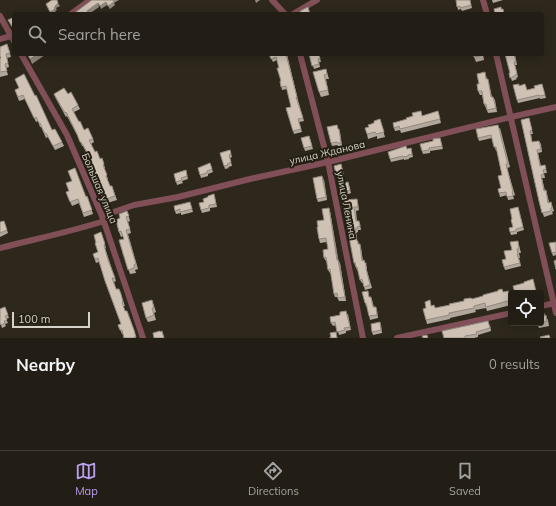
<!DOCTYPE html>
<meta charset="utf-8">
<style>
:root{--surface:#221e15;--page:#2e2b22;--text:#f1f3f6;--muted:#a2a2a0;--line:#3f3c34;--accent:#bca0f2}
body{margin:0;font-family:Mulish,sans-serif;background:var(--page);color:var(--text)}
.controls{position:absolute;right:12px;bottom:12px;display:grid;overflow:hidden;border-radius:4px;box-shadow:0 2px 10px #0003}
.controls button{width:36px;height:36px;display:grid;place-items:center;padding:0;border:0;border-bottom:1px solid var(--line);background:var(--surface);color:var(--text);font:20px sans-serif}
.scale{position:absolute;left:12px;bottom:10px;width:78px;box-sizing:border-box;padding-left:4px;border:2px solid #d5d2ca;border-top:0;font-size:11px;line-height:14px;white-space:nowrap;color:#d5d2ca;-webkit-text-stroke:3px #241f12;paint-order:stroke}
.list{margin:0;padding:0;list-style:none}
h2{display:flex;justify-content:space-between;align-items:center;height:52px;margin:0;padding:0 16px;font-size:17px}
h2 small{font-size:13px;font-weight:400;color:var(--muted)}
.icon{flex:none;width:22px;height:22px;fill:none;stroke:currentColor;stroke-width:2;stroke-linecap:round;stroke-linejoin:round}
.map{position:relative;flex:none;width:556px;height:338px;overflow:hidden}
.search{position:absolute;background:var(--surface);box-shadow:0 2px 10px #0003;left:12px;right:12px;top:12px;height:44px;display:flex;align-items:center;gap:10px;box-sizing:border-box;padding:0 14px;border-radius:4px;color:var(--muted);font-size:15px}
.sheet{height:112px;background:var(--surface)}
nav{display:flex;justify-content:space-around;align-items:center;box-sizing:border-box;height:56px;border-top:1px solid var(--line);background:var(--surface);font-size:11px;color:var(--muted)}
nav a{display:grid;justify-items:center;gap:2px}
nav .on{color:var(--accent)}
.map>svg:first-child{display:block}
</style>
<div class="map">
<svg width="556" height="338" viewBox="0 0 556 338">
<rect width="100%" height="100%" fill="#2e281c"/>
<g fill="none" stroke-linecap="round" stroke-linejoin="round">
<g stroke="#814f57" stroke-width="6">
<polyline points="272,0 285,14"/>
<polyline points="483,0 487,14"/>
<polyline points="71,14 90,0"/>
<polyline points="293,14 317,0"/>
<polyline points="0,16 14,41"/>
<polyline points="0,39 11,36"/>
<polyline points="21,54 67,135 102,216 143,338"/>
<polyline points="300,54 328,162 363,338"/>
<polyline points="496,54 556,313"/>
<polyline points="102,216 134,205 178,197 250,179 328,162 511,117 556,107"/>
<path d="M0,248C35,239 70,232 104,221"/>
<polyline points="541,306 556,303"/>
<polyline points="397,338 511,313"/>
</g>
</g>
<g fill="#b2a79c">
<polygon points="456,0 470,0 472,8 462,11 461,9 458,10"/>
<polygon points="492,0 503,0 493,3"/>
<polygon points="7,44 11,57 7,58 9,67 6,68 8,75 0,77 0,58 1,58"/>
<polygon points="269,54 287,54 298,100 304,121 299,122 302,132 294,134 286,108 291,107 287,89 282,90 280,81 281,81 279,68 277,60 273,62"/>
<polygon points="309,54 319,54 321,62 319,62 320,67 314,69"/>
<polygon points="483,54 484,60 476,62 474,57"/>
<polygon points="515,54 517,65 515,65 518,77 516,78 517,79 512,81 509,73 510,73"/>
<polygon points="326,69 329,79 326,79 329,95 321,97 319,92"/>
<polygon points="486,76 487,79 489,83 492,97 493,97 495,100 497,112 488,113 486,108 484,104 482,95 480,95 478,91 479,84"/>
<polygon points="15,79 52,130 62,142 64,146 55,150 48,137 46,138 41,127 40,127 38,121 36,122 25,99 19,101 15,90 19,88"/>
<polygon points="543,88 546,98 540,99 540,98 518,103 517,100 527,90"/>
<polygon points="54,94 68,94 78,105 80,109 74,112 79,122 84,130 93,139 94,142 91,144 95,152 100,159 102,158 105,168 104,169 108,179 107,179 110,186 112,186 117,200 104,204 100,192 99,193 91,172 90,162 88,156 83,146 82,146 78,137 67,116 66,117 55,97"/>
<polygon points="438,111 441,123 401,133 400,130 395,131 394,128 422,116"/>
<polygon points="529,118 533,134 531,134 532,142 539,141 541,144 542,152 538,153 541,166 545,165 547,173 544,173 545,178 542,178 545,191 546,190 549,202 551,202 554,211 552,212 553,214 544,217 539,201 521,120"/>
<polygon points="380,119 385,137 377,139 377,136 368,139 367,134 369,127"/>
<polygon points="500,128 510,167 507,168 515,195 513,196 514,199 508,200 507,195 500,197 499,193 501,188 502,175 497,151 496,151 492,138 479,141 478,138"/>
<polygon points="338,129 340,132 342,146 338,146 337,145 332,146 331,143"/>
<polygon points="309,136 313,149 305,151 301,138"/>
<polygon points="440,138 443,149 430,151 430,153 423,154 422,151"/>
<polygon points="411,148 413,157 409,158 409,159 404,160 404,159 391,162 390,159 407,149"/>
<polygon points="230,150 232,157 230,158 232,166 228,167 229,168 225,169 220,153"/>
<polygon points="210,163 213,172 208,174 208,176 201,178 198,168"/>
<polygon points="341,164 344,175 337,177 336,174"/>
<polygon points="186,170 188,179 182,181 183,183 177,185 174,174"/>
<polygon points="324,180 327,200 318,202 317,199"/>
<polygon points="348,182 351,193 343,196 342,192"/>
<polygon points="66,192 87,196 93,214 84,217 79,203 72,206"/>
<polygon points="214,194 217,207 210,208 210,211 202,213 201,210 204,202 208,197"/>
<polygon points="357,199 358,203 359,210 356,211 357,221 360,224 361,230 358,230 358,232 356,233 357,241 361,248 363,261 367,267 367,271 372,288 365,290 363,283 362,283 360,280 358,270 357,270 354,263 350,237 350,222 348,212 345,212 344,209"/>
<polygon points="191,205 193,212 181,215 181,213 176,214 175,211"/>
<polygon points="518,207 524,230 517,232 517,234 511,235 510,232 513,227 512,219"/>
<polygon points="329,208 330,211 338,260 340,263 346,301 339,301 337,297 335,297 334,294 331,273 330,273 328,270 327,261 326,261 324,258 328,249 327,242 320,243 319,239 318,227 324,220"/>
<polygon points="127,211 130,221 128,222 131,233 128,234 138,269 135,270 136,273 130,274 124,256 122,252 124,239 123,236 121,237 119,232 120,218"/>
<polygon points="0,222 7,230 8,233 0,237"/>
<polygon points="101,232 106,248 105,248 116,281 114,282 116,289 119,289 125,306 123,306 136,338 124,338 123,334 122,334 118,325 121,324 99,262 96,263 93,254 98,252 96,243"/>
<polygon points="556,242 556,255 553,256 552,253"/>
<polygon points="519,245 521,253 519,253 520,258 519,258 521,266 505,270 504,267 512,250"/>
<polygon points="509,291 511,299 511,305 487,311 486,308 475,310 476,312 450,318 450,319 427,324 426,320 426,308 432,306 436,308"/>
<polygon points="370,297 372,300 374,307 377,310 378,318 370,320 367,306 366,306 365,303"/>
<polygon points="152,300 156,312 154,313 156,320 148,322 146,318"/>
<polygon points="5,307 9,318 6,319 8,323 5,324 6,326 2,328 1,325 0,325 0,309"/>
<polygon points="541,309 544,313 545,315 548,320 549,326 539,328 537,323 541,323"/>
<polygon points="348,314 351,330 346,331 346,333 339,335 336,325 333,326 331,323"/>
<polygon points="381,325 382,333 373,335 372,332"/>
<polygon points="490,325 491,331 478,335 478,337 474,338 444,338"/>
</g>
<g fill="#91887f">
<polygon points="113,0 119,0 114,3 115,5 110,9 108,6"/>
<polygon points="255,0 260,0 256,3"/>
<polygon points="106,2 107,5 101,9 100,6"/>
<polygon points="58,3 60,6 56,8 57,10 55,11 56,12 53,14 51,14 50,12 54,8 55,6"/>
<polygon points="98,3 99,7 89,14 86,14 87,11"/>
<polygon points="38,54 45,54 45,55 32,64 30,59"/>
<polygon points="322,176 324,180 327,200 326,197"/>
<polygon points="329,208 330,211 339,263 337,260"/>
<polygon points="360,244 361,248 363,264 362,261"/>
<polygon points="338,260 340,263 346,301 345,297"/>
</g>
<g fill="#cfc2b5" stroke="#91887f">
<polygon points="52,0 57,0 58,3 55,6 55,7 54,8 55,9 50,12 46,4"/>
<polygon points="92,0 113,0 114,2 108,6 106,2 100,6 98,3 87,11 88,13 86,14 73,14"/>
<polygon points="456,0 470,0 471,5 460,8 460,6 457,7"/>
<polygon points="308,7 310,14 301,14 300,11"/>
<polygon points="501,7 501,9 503,9 504,14 495,14 494,9"/>
<polygon points="14,17 14,30 8,20"/>
<polygon points="7,44 10,53 6,54 8,63 5,64 7,71 0,72 0,58 1,58 0,56 0,47"/>
<polygon points="29,54 38,54 30,59 28,55"/>
<polygon points="269,54 286,54 297,97 296,97 303,118 298,119 301,129 293,131 286,108 291,107 286,86 281,87 280,81 281,81 277,68 279,68 276,57 271,59"/>
<polygon points="309,54 319,54 320,59 318,59 319,64 312,66"/>
<polygon points="473,54 482,54 483,55 474,57"/>
<polygon points="505,54 514,54 516,62 514,62 517,74 515,75 515,76 510,78 509,73 510,73"/>
<polygon points="326,69 327,74 324,75 328,90 319,92 313,72"/>
<polygon points="485,72 486,79 488,79 491,97 493,97 496,108 487,110 486,104 484,104 482,91 478,91 477,84 479,84 477,74"/>
<polygon points="24,74 35,96 36,95 52,130 55,129 62,142 53,146 46,133 45,134 40,123 39,123 36,117 34,118 23,95 18,97 15,90 19,88 15,79"/>
<polygon points="519,84 519,86 525,84 527,90 535,88 534,86 542,84 545,95 539,96 539,95 517,100 513,85"/>
<polygon points="64,88 68,94 71,92 78,105 72,109 79,122 80,121 84,130 88,128 93,139 89,140 95,152 97,151 100,159 102,158 104,164 103,165 107,175 106,176 110,186 112,186 115,196 103,200 99,188 98,189 91,172 88,163 90,162 87,152 81,142 80,142 77,134 66,112 65,113 54,94"/>
<polygon points="421,111 422,116 438,111 440,119 400,129 399,126 394,128 393,123 407,119 406,118 413,116 412,113"/>
<polygon points="529,118 532,130 530,131 532,142 539,141 541,149 537,150 540,166 545,165 546,169 543,170 544,174 541,175 544,191 546,190 548,203 551,202 552,207 551,208 551,211 542,213 539,201 521,120"/>
<polygon points="380,119 384,132 376,134 375,132 367,134 365,128 369,127 368,125 374,123 374,121"/>
<polygon points="337,125 338,129 339,129 341,143 337,143 337,142 331,143 327,127"/>
<polygon points="498,125 508,164 506,164 513,192 512,192 513,196 507,197 506,192 499,193 498,189 501,188 498,176 502,175 496,147 494,147 491,135 478,138 476,129"/>
<polygon points="309,136 312,146 304,148 301,138"/>
<polygon points="440,138 442,146 429,148 429,150 422,151 420,144 433,141 433,139"/>
<polygon points="406,146 407,149 411,148 412,154 408,155 408,156 403,157 403,156 390,159 388,152"/>
<polygon points="230,150 231,154 229,155 231,162 227,164 228,165 224,166 220,153"/>
<polygon points="210,163 212,169 207,171 207,173 200,175 198,168"/>
<polygon points="341,164 343,172 336,174 334,166"/>
<polygon points="75,168 86,197 87,196 92,210 83,213 78,199 70,202 66,192 69,191 66,183 72,181 68,171"/>
<polygon points="186,170 187,176 181,178 182,180 176,182 174,174"/>
<polygon points="322,176 326,197 317,199 313,178"/>
<polygon points="348,182 350,190 342,192 339,184"/>
<polygon points="214,194 216,204 209,205 209,208 201,210 199,203 204,202 203,199 208,197 208,196"/>
<polygon points="357,199 358,207 354,207 356,221 359,221 360,226 357,227 357,229 355,229 357,241 358,241 358,244 360,244 362,261 364,260 365,263 366,263 366,268 370,285 364,287 362,279 360,280 357,267 356,267 355,262 354,263 349,237 350,237 348,223 350,222 348,208 344,209 344,200"/>
<polygon points="190,202 192,209 180,212 180,209 175,211 174,206"/>
<polygon points="518,207 523,227 516,229 516,231 510,232 509,228 513,227 511,220 512,219 510,209"/>
<polygon points="329,208 337,260 338,260 345,297 338,298 337,293 334,294 330,269 328,270 326,257 324,258 323,250 328,249 326,238 319,239 317,227 318,227 317,221 324,220 322,209"/>
<polygon points="127,211 129,216 126,217 130,229 126,230 136,264 134,265 134,268 128,270 119,240 124,239 121,231 119,232 116,220 120,218 119,214"/>
<polygon points="4,221 7,230 0,233 0,222"/>
<polygon points="101,232 105,244 104,245 108,260 115,278 112,278 116,289 119,289 121,294 123,302 122,302 125,311 127,311 134,330 136,337 134,337 134,338 124,338 122,330 120,330 118,325 121,324 105,281 98,258 95,259 93,254 98,252 95,243 96,243 94,235"/>
<polygon points="518,241 519,249 517,249 518,254 517,254 520,263 504,267 502,260 506,259 504,251 512,250 510,242"/>
<polygon points="556,242 556,252 552,253 549,243"/>
<polygon points="556,260 556,269 554,261"/>
<polygon points="533,279 536,291 530,293 517,293 517,292 515,293 513,286 524,283 524,282"/>
<polygon points="502,289 503,292 509,291 511,300 486,307 485,303 474,306 474,308 449,313 449,315 426,320 423,309 426,308 425,302 430,300 431,306 434,305 435,308 450,305 449,304 464,301 464,299 471,298 472,299 483,296 483,295 498,291 498,290"/>
<polygon points="368,291 369,297 371,297 373,307 376,307 377,315 369,316 366,303 365,303 362,292"/>
<polygon points="152,300 154,308 152,308 154,315 146,318 142,303"/>
<polygon points="5,307 8,315 5,316 7,320 4,321 5,323 1,325 0,323 0,309"/>
<polygon points="543,308 544,316 546,315 547,321 541,322 541,309"/>
<polygon points="346,311 350,327 344,328 345,330 337,332 335,322 331,323 330,317 340,315 340,312"/>
<polygon points="488,321 490,328 476,332 477,334 465,336 465,338 444,338 442,331"/>
<polygon points="380,322 381,330 372,332 371,324"/>
<polygon points="160,331 160,332 162,331 164,338 154,338 153,333"/>
<polygon points="336,332 337,338 330,338 330,337 331,337 330,333"/>
<polygon points="427,335 428,338 423,338 422,336"/>
<polygon points="549,335 550,338 541,338 540,337"/>
</g>
<g text-anchor="middle" stroke-width="4" stroke-linejoin="round" paint-order="stroke">
<g font-size="10" fill="#d5d2ca" stroke="#241f12">
<text transform="translate(327 152) rotate(-13)" y="4">улица Жданова</text>
<text transform="translate(100 188) rotate(67)" y="4">Большая улица</text>
<text transform="translate(347 205) rotate(79)" y="4">улица Ленина</text>
</g>
</g>
</svg>
<div class="controls">
<button><svg class="icon" aria-label="locate" viewBox="0 0 24 24"><circle cx="12" cy="12" r="6"/><path d="M12 2v4M12 18v4M2 12h4M18 12h4"/></svg></button>
</div>
<div class="scale">100 m</div>
<div class="search"><svg class="icon" aria-label="search" viewBox="0 0 24 24"><circle cx="10" cy="10" r="6"/><path d="M15 15l6 6"/></svg>Search here</div>
</div>
<section class="sheet">
<h2>Nearby<small>0 results</small></h2>
<ul class="list">
</ul>
</section>
<nav>
<a class="on"><svg class="icon" aria-label="map" viewBox="0 0 24 24"><path d="M3 6l6-2 6 2 6-2v14l-6 2-6-2-6 2zM9 4v14M15 6v14"/></svg>Map</a>
<a><svg class="icon" aria-label="directions" viewBox="0 0 24 24"><path d="M12 3l9 9-9 9-9-9zM9 14v-3h6M13 9l2 2-2 2"/></svg>Directions</a>
<a><svg class="icon" aria-label="saved" viewBox="0 0 24 24"><path d="M7 4h10v16l-5-4-5 4z"/></svg>Saved</a>
</nav>
